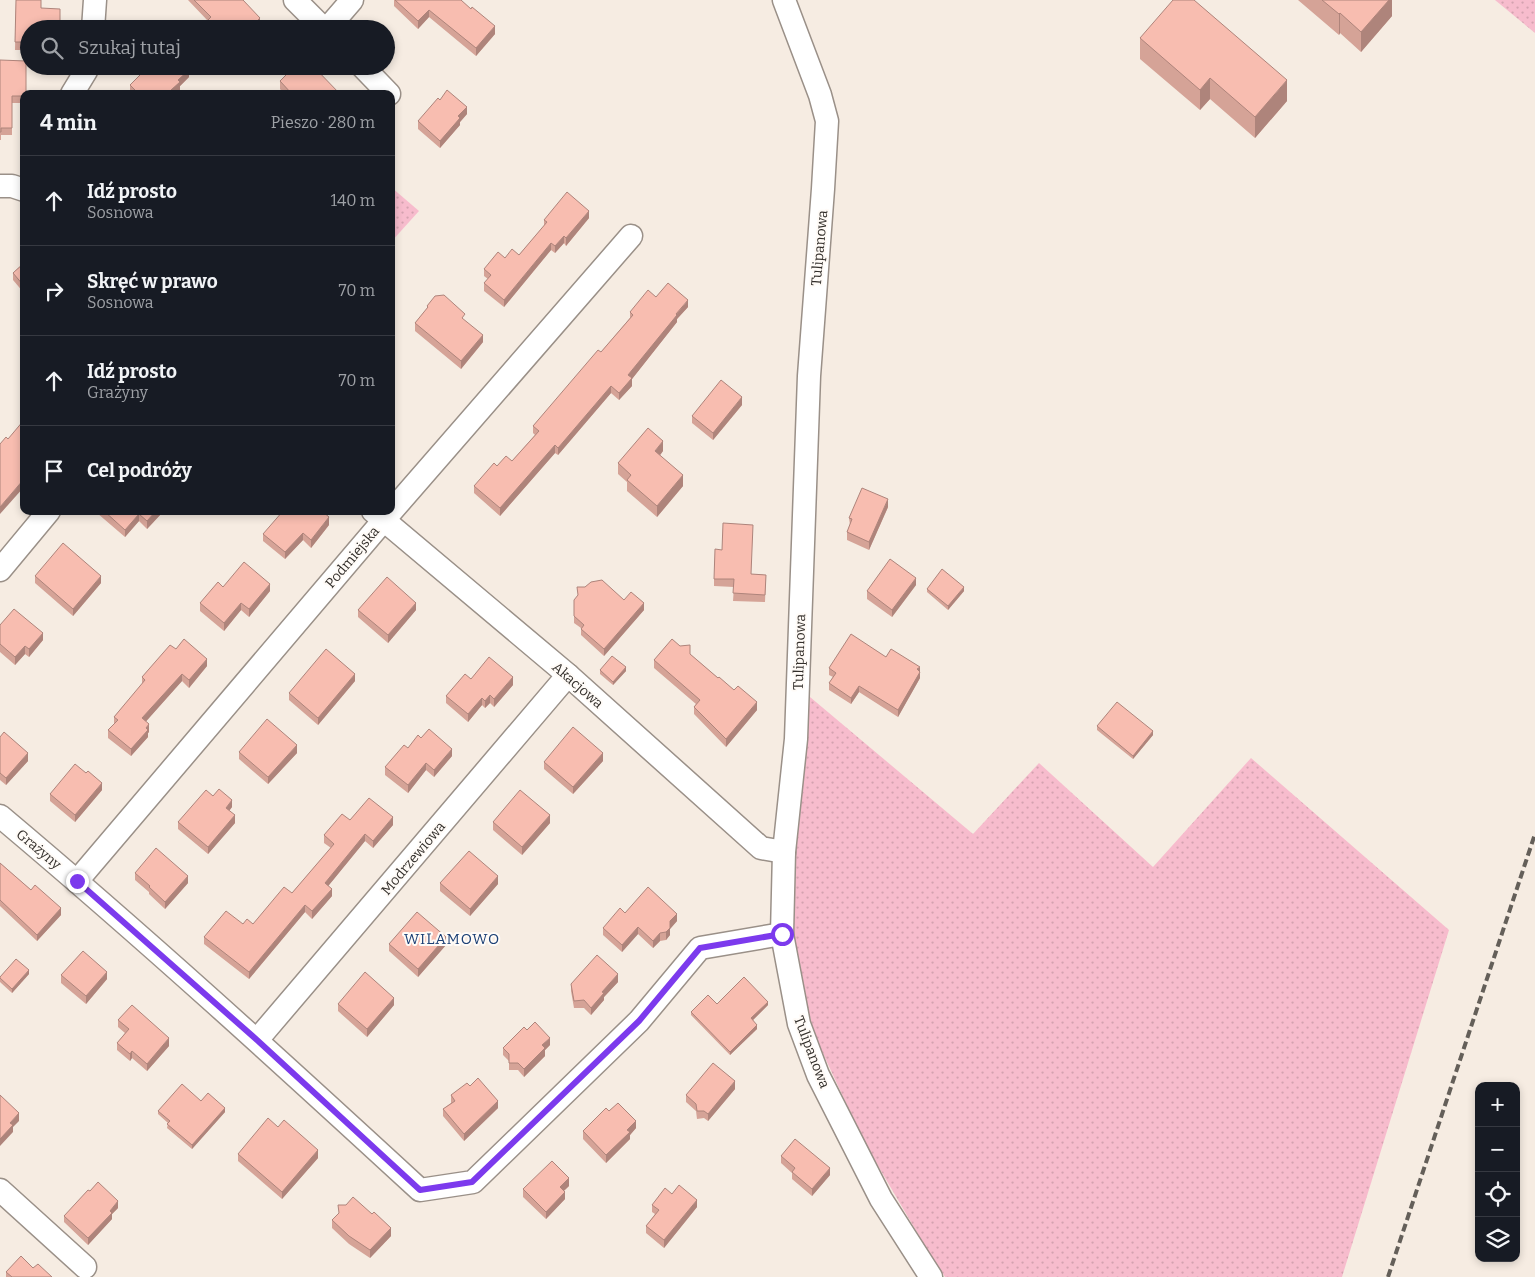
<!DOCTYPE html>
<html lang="pl">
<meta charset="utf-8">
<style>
:root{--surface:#171b24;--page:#242831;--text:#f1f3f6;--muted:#9ea1a6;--line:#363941}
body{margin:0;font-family:Bitter,serif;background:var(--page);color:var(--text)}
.controls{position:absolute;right:15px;bottom:15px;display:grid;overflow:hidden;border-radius:10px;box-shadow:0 2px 8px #0003}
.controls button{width:45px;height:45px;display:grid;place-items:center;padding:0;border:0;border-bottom:1px solid var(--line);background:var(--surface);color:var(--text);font:25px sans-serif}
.stop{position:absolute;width:15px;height:15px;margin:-11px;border:4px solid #7c3aed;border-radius:50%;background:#fff}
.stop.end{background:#7c3aed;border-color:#fff;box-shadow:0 1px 5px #0008}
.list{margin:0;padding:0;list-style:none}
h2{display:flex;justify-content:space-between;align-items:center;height:65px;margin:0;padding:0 20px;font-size:21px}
h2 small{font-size:16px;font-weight:400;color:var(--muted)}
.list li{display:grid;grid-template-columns:32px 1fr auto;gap:15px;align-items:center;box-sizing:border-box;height:90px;padding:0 20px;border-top:1px solid var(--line)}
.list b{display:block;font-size:19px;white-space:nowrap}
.list p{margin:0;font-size:16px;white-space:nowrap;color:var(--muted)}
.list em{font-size:16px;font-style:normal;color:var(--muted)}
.icon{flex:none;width:28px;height:28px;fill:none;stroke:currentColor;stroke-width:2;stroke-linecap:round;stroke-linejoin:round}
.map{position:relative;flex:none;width:1535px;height:1277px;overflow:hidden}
.search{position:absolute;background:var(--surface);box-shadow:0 2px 8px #0003;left:20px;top:20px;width:375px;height:55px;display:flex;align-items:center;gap:12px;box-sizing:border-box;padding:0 18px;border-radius:28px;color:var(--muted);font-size:19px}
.panel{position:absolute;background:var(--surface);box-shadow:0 2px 8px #0003;left:20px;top:90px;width:375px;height:425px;border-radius:10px}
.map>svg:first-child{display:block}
</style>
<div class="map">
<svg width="1535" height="1277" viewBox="0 0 1535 1277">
<defs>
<pattern id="grass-dots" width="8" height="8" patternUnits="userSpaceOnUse" patternTransform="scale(1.25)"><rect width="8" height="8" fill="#f7bccd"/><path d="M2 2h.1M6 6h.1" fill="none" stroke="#d4a2b0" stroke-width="1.8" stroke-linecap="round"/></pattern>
</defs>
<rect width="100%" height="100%" fill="#f6ece2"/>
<g fill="url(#grass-dots)">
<polygon points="1495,0 1535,0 1535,33"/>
<polygon points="391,187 419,211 391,242"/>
<polygon points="810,697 973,834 1039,763 1153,867 1251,758 1449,930 1342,1277 945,1277 925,1246 864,1142 814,1034 795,952 786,921"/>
</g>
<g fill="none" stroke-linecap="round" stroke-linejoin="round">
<defs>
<g id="minor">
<polyline points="295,0 324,29"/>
<polyline points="784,0 820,95 827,121 823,189 809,376 796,739 784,852 782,934 799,1024 818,1075 881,1199 931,1277"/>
<polyline points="93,29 95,0"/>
<polyline points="327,29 352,0"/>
<polyline points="362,66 389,94"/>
<polyline points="72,94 86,71 87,66"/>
<polyline points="0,186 12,186 24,190"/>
<polyline points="373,511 568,675 761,848 784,852"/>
<polyline points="0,570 49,511"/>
<path d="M0,816C144,937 282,1063 420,1190L473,1182L639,1021L700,948L782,934"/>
<polyline points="77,881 383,521 631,236"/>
<polyline points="257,1040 568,675"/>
<polyline points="0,1190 85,1267"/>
</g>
</defs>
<use href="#minor" stroke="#9a9088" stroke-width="25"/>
<use href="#minor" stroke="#fff" stroke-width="22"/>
<polyline stroke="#645f59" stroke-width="4" stroke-dasharray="8 4" stroke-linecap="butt" points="1388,1277 1535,834"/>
</g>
<g fill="#d5a397">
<polygon points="16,0 41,8 29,29 29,50 15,50"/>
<polygon points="188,0 243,0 260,24 256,29 205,29 205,23 208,21"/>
<polygon points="394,0 461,0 495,34 476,56 429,17 418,29 394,6"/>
<polygon points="1298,0 1392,0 1392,16 1361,52 1340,33 1339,35"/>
<polygon points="1140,38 1287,101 1255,138 1210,99 1200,110 1140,59"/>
<polygon points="0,60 24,94 24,103 12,103 12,135 1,135 1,140 0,140"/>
<polygon points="146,66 186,66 189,77 180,86 180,90 176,94 132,94 130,92 130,85 146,69"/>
<polygon points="299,69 340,94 284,94 280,89 280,81"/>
<polygon points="467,114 460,122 460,125 440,148 418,129 418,121"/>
<polygon points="589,218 566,246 564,243 555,253 551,250 504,307 484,291 484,283 488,279 484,276 484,269 505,258 519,255 544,226 544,220"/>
<polygon points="24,263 24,293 13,280 13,273"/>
<polygon points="656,297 688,307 677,319 677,322 632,379 632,386 619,400 611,393 558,455 555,453 500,516 474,493 474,486 497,466 512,461 535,435 533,433 533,426 601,352 630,318 630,312"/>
<polygon points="427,306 483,342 461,369 415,331 415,323 427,309"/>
<polygon points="742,405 713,440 692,423 692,416"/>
<polygon points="663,451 660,455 683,486 657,517 627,491 627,482 618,474 618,463"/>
<polygon points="888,507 869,550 847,540 847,532 850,525 849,518"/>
<polygon points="97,511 161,511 161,514 147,529 139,521 125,537 97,513"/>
<polygon points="329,525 311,548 303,540 285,559 263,541 263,534"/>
<polygon points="751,574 766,575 765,602 733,601 734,587 714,586 714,579"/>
<polygon points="35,576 101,583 73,616 35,583"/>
<polygon points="916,585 892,617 867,599 867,591"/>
<polygon points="927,589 964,591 948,610 927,592"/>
<polygon points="270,591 249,617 241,610 224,631 200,611 200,603"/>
<polygon points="574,600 624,600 644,610 604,656 581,635 581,628 574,623"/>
<polygon points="358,610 416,610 388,643 358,617"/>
<polygon points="0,625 43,640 29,657 25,654 15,665 0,652"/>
<polygon points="176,649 207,666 189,688 182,681 146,721 149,732 148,733 148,737 131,756 108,738 108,730 114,724 114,717 142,685 142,677"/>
<polygon points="690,654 718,678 734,690 757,710 726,747 694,714 694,707 696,704 654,668 654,660"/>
<polygon points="886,657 920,671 920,678 898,717 859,692 851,704 829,690 829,683 833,677 829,675 829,668"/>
<polygon points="600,670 626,671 613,685 600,674"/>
<polygon points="471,679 513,685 494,707 490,703 485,708 482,705 468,722 446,703 446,696"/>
<polygon points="355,681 318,725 289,700 289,693"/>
<polygon points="1097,726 1153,735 1133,759 1097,730"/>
<polygon points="0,737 28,761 6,785 0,780"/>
<polygon points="421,738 452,756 434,777 426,770 408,793 385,775 385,767 408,748"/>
<polygon points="239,752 297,753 268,784 239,759"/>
<polygon points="603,761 573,794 544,769 544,762"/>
<polygon points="102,790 75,822 50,801 50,794"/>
<polygon points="213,796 232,807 229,811 235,823 208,854 178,829 178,822"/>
<polygon points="350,820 393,825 373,848 365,841 328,886 332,896 312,919 305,912 249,979 204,944 204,937 243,924 253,924 292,893 331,848 324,843 324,835"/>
<polygon points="493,822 550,823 522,855 493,830"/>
<polygon points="0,863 31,890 61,915 37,941 0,906"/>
<polygon points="135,873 188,883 165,909 149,894 149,892 135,880"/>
<polygon points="440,883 498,884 470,916 440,891"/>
<polygon points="625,913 677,921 670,929 670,935 666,940 660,941 653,948 638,934 622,952 603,935 603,928"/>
<polygon points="389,944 446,945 418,977 389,951"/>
<polygon points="29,974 12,993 0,982 0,977"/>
<polygon points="61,975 107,979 86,1004 61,983"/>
<polygon points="618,982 604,997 604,1000 591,1015 584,1008 574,1008 571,991 571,984"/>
<polygon points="338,1004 394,1005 367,1037 338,1011"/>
<polygon points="768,1005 753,1020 757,1029 730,1055 691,1015 691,1012"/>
<polygon points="118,1020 169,1046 147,1071 132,1058 130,1061 117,1050 117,1043 125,1033 118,1027"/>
<polygon points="527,1030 550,1045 545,1050 545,1056 524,1077 518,1070 509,1070 509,1061 503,1055 503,1048"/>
<polygon points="735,1089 708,1121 704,1118 697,1119 696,1111 686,1102 686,1095"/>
<polygon points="451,1095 498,1108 464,1141 443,1116 443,1109 451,1103"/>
<polygon points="201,1101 225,1112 192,1149 167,1128 168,1123 158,1114 158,1111"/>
<polygon points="636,1128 630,1135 630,1139 606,1163 583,1139 583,1131"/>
<polygon points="238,1154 318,1158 282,1199 238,1161"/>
<polygon points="781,1156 830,1175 812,1196 792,1179 792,1173 781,1163"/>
<polygon points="569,1186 564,1191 565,1199 546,1219 523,1197 523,1189"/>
<polygon points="652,1205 697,1207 664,1248 646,1233 646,1226 655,1214 652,1212"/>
<polygon points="118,1208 112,1214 112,1219 88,1245 64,1222 64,1216"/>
<polygon points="332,1220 391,1236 370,1258 349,1244 332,1228"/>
<polygon points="6,1272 52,1277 6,1277"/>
</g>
<g fill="#ae847b">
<polygon points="1389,0 1392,0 1392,16 1361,52 1361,32"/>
<polygon points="429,10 429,17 418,29 418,21"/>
<polygon points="1340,13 1340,33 1339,35 1339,14"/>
<polygon points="260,18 260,24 256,29 249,29"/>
<polygon points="495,26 495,34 476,56 476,48"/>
<polygon points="189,70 189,77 180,86 180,90 176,94 171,94 171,90 178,80"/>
<polygon points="1210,78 1210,99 1200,110 1200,90"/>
<polygon points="1287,80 1287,101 1255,138 1255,117"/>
<polygon points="467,107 467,114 460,122 460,125 440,148 440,141 458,116"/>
<polygon points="589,211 589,218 566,246 566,238"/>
<polygon points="564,236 564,243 555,253 555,246"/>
<polygon points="551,243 551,250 504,307 504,300"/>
<polygon points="688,300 688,307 677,319 677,322 632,379 632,386 619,400 619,393 628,375"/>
<polygon points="483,335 483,342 461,369 461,361"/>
<polygon points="611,386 611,393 558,455 558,448"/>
<polygon points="742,397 742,405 713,440 713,433"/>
<polygon points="663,441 663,451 655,462 655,451"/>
<polygon points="555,445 555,453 500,516 500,508"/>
<polygon points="683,475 683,486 657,517 657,506"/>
<polygon points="24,479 24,487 0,514 0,507"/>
<polygon points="888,499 888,507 869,550 869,542"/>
<polygon points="156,511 161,511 161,514 147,529 147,521"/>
<polygon points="139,514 139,521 125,537 125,530"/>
<polygon points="329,517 329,525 311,548 311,540"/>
<polygon points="303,533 303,540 285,559 285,552"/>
<polygon points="101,576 101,583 73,616 73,609"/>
<polygon points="916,578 916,585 892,617 892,610"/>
<polygon points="270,584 270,591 249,617 249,609"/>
<polygon points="964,587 964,591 948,610 948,606"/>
<polygon points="241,603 241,610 224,631 224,623"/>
<polygon points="416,603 416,610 388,643 388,635"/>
<polygon points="644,603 644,610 604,656 604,649"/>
<polygon points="43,633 43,640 29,657 29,649"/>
<polygon points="25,646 25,654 15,665 15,657"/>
<polygon points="207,659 207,666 189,688 189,680"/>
<polygon points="626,667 626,671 613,685 613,682"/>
<polygon points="920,667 920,678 898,717 898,710 917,669"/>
<polygon points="182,674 182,681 142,726 142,718"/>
<polygon points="355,674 355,681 318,725 318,718"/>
<polygon points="513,677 513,685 494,707 494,699"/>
<polygon points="859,686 859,692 851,704 851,698"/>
<polygon points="490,695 490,703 485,708 485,701"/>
<polygon points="482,698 482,705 468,722 468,714"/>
<polygon points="757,702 757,710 726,747 726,739"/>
<polygon points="149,724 149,732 148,733 148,737 131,756 131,749"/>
<polygon points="1153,731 1153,735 1133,759 1133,756"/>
<polygon points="297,745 297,753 268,784 268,777"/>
<polygon points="452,749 452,756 434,777 434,770"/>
<polygon points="28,753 28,761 6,785 6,778"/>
<polygon points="603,753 603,761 573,794 573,787"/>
<polygon points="426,763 426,770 408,793 408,785"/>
<polygon points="102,783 102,790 75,822 75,815"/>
<polygon points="232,800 232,807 226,815 226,808"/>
<polygon points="235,815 235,823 208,854 208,847"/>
<polygon points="550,815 550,823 522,855 522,847"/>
<polygon points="393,817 393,825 373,848 373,841"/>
<polygon points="365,834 365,841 325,890 325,883"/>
<polygon points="188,876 188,883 165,909 165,902"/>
<polygon points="498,876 498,884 470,916 470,909"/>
<polygon points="332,889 332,896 312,919 312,911"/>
<polygon points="305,905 305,912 249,979 249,972"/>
<polygon points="61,908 61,915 37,941 37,935"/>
<polygon points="677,914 677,921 670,929 670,935 666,940 666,932 670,921"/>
<polygon points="638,927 638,934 622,952 622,945"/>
<polygon points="660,933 660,941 653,948 653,941"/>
<polygon points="446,937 446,945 418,977 418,969"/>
<polygon points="29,970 29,974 12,993 12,989"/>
<polygon points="107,972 107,979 86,1004 86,996"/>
<polygon points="618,974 618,982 604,997 604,1000 591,1015 591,1008 602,992"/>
<polygon points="394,998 394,1005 367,1037 367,1029"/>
<polygon points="768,1002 768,1005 751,1022 751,1018"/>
<polygon points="757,1025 757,1029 730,1055 730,1052"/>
<polygon points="169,1038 169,1046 147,1071 147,1064"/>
<polygon points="550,1038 550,1045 545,1050 545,1056 524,1077 524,1069 542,1045"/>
<polygon points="132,1051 132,1058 130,1061 130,1054"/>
<polygon points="735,1081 735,1089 708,1121 708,1114"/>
<polygon points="498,1101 498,1108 464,1141 464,1134"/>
<polygon points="225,1108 225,1112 192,1149 192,1145"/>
<polygon points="19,1113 19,1121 13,1127 13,1132 0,1146 0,1139 10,1123"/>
<polygon points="636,1121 636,1128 630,1135 630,1139 606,1163 606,1155 627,1130"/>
<polygon points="318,1150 318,1158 282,1199 282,1192"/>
<polygon points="830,1168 830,1175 812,1196 812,1189"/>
<polygon points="569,1178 569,1186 560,1194 560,1187"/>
<polygon points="565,1192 565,1199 546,1219 546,1212"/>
<polygon points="697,1200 697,1207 664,1248 664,1240"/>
<polygon points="118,1201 118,1208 112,1214 112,1219 88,1245 88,1238 110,1211"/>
<polygon points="391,1228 391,1236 370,1258 370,1250"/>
</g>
<g fill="#f8bdb0" stroke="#ae847b">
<polygon points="16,0 41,0 41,8 60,9 60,29 29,29 29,42 15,42"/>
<polygon points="194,0 243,0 260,18 249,29 210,29 205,23 211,17"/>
<polygon points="395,0 461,0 471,9 472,7 495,26 476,48 429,10 418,21"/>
<polygon points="1173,0 1194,0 1287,80 1255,117 1210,78 1200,90 1140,38"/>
<polygon points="1322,0 1389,0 1361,32 1340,13 1339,14"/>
<polygon points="0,60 26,61 26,94 24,94 24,96 12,96 12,128 1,128 1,132 0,132"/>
<polygon points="149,66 186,66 189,70 178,80 180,82 171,90 174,94 139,94 130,85"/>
<polygon points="295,66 297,66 299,69 302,66 313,66 340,94 292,94 280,81"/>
<polygon points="447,90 467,107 458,116 460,118 440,141 418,121 438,98 440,100"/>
<polygon points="567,192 589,211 566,238 564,236 555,246 551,243 504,300 484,283 491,275 484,269 498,252 505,258 512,249 519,255 547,222 544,220"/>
<polygon points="24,263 24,286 13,273"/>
<polygon points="668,283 688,300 676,314 677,315 628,375 632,378 619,393 611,386 558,448 555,445 500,508 474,486 494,463 497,466 506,456 512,461 539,431 533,426 598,350 601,352 633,315 630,312 648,290 656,297"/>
<polygon points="444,295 465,314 462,318 483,335 461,361 415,323 428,307 427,306 435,296"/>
<polygon points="721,380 742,397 713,433 692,416"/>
<polygon points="24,420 24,479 0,507 0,444 6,437 8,439"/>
<polygon points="648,428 663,441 655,451 683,475 657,506 627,480 631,475 618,463"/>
<polygon points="862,488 888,499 869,542 847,532 852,519 849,518"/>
<polygon points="104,511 156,511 147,521 139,514 125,530"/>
<polygon points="283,511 322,511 329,517 311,540 303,533 285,552 263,534"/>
<polygon points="723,523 753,525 751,574 766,575 765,595 733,593 734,579 714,579 715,549 722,550"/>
<polygon points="63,543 101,576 73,609 35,576"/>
<polygon points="890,559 916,578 892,610 867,591"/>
<polygon points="244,562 270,584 249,609 241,603 224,623 200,603 218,582 223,587"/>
<polygon points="942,569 964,587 948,606 927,589"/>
<polygon points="387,577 416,603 388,635 358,610"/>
<polygon points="602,580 624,600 631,592 644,603 604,649 581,629 584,625 574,616 574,600 578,595 577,587 585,587 591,582"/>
<polygon points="14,609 43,633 29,649 25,646 15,657 0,644 0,625"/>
<polygon points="851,634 886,657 891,649 920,667 917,669 920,672 898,710 859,686 851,698 829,683 836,673 829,668"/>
<polygon points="184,639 207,659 189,680 182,674 142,718 149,724 146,728 148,730 131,749 108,730 118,720 114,717 145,680 142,677 170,645 176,649"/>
<polygon points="672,639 680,646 690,645 690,654 718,678 719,677 734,690 738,686 757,702 726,739 694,707 700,700 654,660"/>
<polygon points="326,649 355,674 318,718 289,693"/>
<polygon points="612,656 626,667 613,682 600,670"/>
<polygon points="489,657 513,677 494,699 490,695 485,701 482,698 468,714 446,696 465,674 471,679"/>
<polygon points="1117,702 1153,731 1133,756 1097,726"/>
<polygon points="267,719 297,745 268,777 239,752"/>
<polygon points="573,727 603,753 573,787 544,762"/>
<polygon points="429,729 452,749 434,770 426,763 408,785 385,767 404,745 408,748 418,735 421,738"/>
<polygon points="4,732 28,753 6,778 0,773 0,737"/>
<polygon points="75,764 86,773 88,771 102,783 75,815 50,794"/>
<polygon points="219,789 232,800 226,808 235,815 208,847 178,822 206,790 213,796"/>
<polygon points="520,790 550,815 522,847 493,822"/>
<polygon points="369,798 393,817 373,841 365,834 325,883 332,889 312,911 305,905 249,972 204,937 226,911 243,924 247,919 253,924 284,887 292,893 334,844 324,835 342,814 350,820"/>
<polygon points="156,848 188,876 165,902 149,887 150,886 135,873"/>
<polygon points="469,851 498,876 470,909 440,883"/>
<polygon points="0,863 31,890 35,885 61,908 37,935 0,900"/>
<polygon points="648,887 677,914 670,921 670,928 666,932 660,933 653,941 638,927 622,945 603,928 620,908 625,913"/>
<polygon points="417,912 446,937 418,969 389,944"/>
<polygon points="83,951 107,972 86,996 61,975"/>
<polygon points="597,955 618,974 602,992 604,993 591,1008 584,1000 574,1001 571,984"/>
<polygon points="16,959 29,970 12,989 0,978 0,977"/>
<polygon points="365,972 394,998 367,1029 338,1004"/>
<polygon points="744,977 768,1002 751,1018 757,1025 730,1052 691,1012 708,995 717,1004"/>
<polygon points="132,1005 169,1038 147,1064 132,1051 130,1054 117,1043 129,1029 118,1020"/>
<polygon points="535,1022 550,1038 542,1045 545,1048 524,1069 518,1063 509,1063 509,1054 503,1048 524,1027 527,1030"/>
<polygon points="713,1063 735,1081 708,1114 704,1111 697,1111 696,1104 686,1095"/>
<polygon points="478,1078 498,1101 464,1134 443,1109 455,1101 451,1095 467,1083 470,1086"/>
<polygon points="182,1084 201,1101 208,1093 225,1108 192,1145 167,1124 170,1121 158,1111"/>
<polygon points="0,1095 19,1113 10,1123 13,1125 0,1139"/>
<polygon points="618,1103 636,1121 627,1130 630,1132 606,1155 583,1131 606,1108 609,1111"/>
<polygon points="268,1118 278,1127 284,1120 318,1150 282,1192 238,1154"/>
<polygon points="795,1139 830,1168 812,1189 792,1172 795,1168 781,1156"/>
<polygon points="552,1161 569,1178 560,1187 565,1192 546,1212 523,1189"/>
<polygon points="98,1182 118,1201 110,1211 112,1213 88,1238 64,1216 88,1190 90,1191"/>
<polygon points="679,1185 697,1200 664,1240 646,1226 659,1210 652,1205 665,1188 672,1194"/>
<polygon points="353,1197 372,1214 374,1212 391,1228 370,1250 349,1236 332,1220 339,1213 338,1205 346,1205"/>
<polygon points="21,1256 33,1268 38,1264 52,1277 12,1277 6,1272"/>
</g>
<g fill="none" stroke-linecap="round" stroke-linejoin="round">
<polyline stroke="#7c3aed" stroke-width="6" points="77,881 257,1040 420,1190 472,1182 639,1021 700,948 782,934"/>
</g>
<g text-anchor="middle" stroke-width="4" stroke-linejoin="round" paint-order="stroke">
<g font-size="14" fill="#332f2b" stroke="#fffbf7">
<text transform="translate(819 248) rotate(-85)" y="5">Tulipanowa</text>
<text transform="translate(352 557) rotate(-50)" y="5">Podmiejska</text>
<text transform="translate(799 652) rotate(-88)" y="5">Tulipanowa</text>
<text transform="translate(578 685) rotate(41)" y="5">Akacjowa</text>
<text transform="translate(39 849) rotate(40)" y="5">Grażyny</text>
<text transform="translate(413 858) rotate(-50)" y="5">Modrzewiowa</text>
<text transform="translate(812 1052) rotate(69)" y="5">Tulipanowa</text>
</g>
<g font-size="15" letter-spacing="1" fill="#1c4075" stroke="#fffbf7">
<text x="452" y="944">WILAMOWO</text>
</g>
</g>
</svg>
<div class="controls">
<button>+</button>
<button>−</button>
<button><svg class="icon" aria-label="locate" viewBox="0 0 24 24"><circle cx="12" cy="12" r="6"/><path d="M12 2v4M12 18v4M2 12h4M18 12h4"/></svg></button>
<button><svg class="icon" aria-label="layers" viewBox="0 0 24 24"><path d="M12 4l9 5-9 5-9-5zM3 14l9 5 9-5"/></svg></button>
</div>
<div class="stop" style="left:782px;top:934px"></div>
<div class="stop end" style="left:77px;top:881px"></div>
<div class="search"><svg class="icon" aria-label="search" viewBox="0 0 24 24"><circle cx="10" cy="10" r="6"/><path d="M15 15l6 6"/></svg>Szukaj tutaj</div>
<section class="panel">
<h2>4 min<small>Pieszo · 280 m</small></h2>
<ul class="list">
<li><svg class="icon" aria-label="ahead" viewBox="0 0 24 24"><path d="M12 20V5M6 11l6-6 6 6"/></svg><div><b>Idź prosto</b><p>Sosnowa</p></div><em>140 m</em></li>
<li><svg class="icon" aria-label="right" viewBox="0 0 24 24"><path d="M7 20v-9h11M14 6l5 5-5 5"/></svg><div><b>Skręć w prawo</b><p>Sosnowa</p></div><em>70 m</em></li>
<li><svg class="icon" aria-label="ahead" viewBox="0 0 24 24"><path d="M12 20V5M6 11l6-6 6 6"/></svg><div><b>Idź prosto</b><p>Grażyny</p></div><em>70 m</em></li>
<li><svg class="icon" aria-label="arrive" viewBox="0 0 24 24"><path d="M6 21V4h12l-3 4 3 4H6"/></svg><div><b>Cel podróży</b></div></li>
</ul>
</section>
</div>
